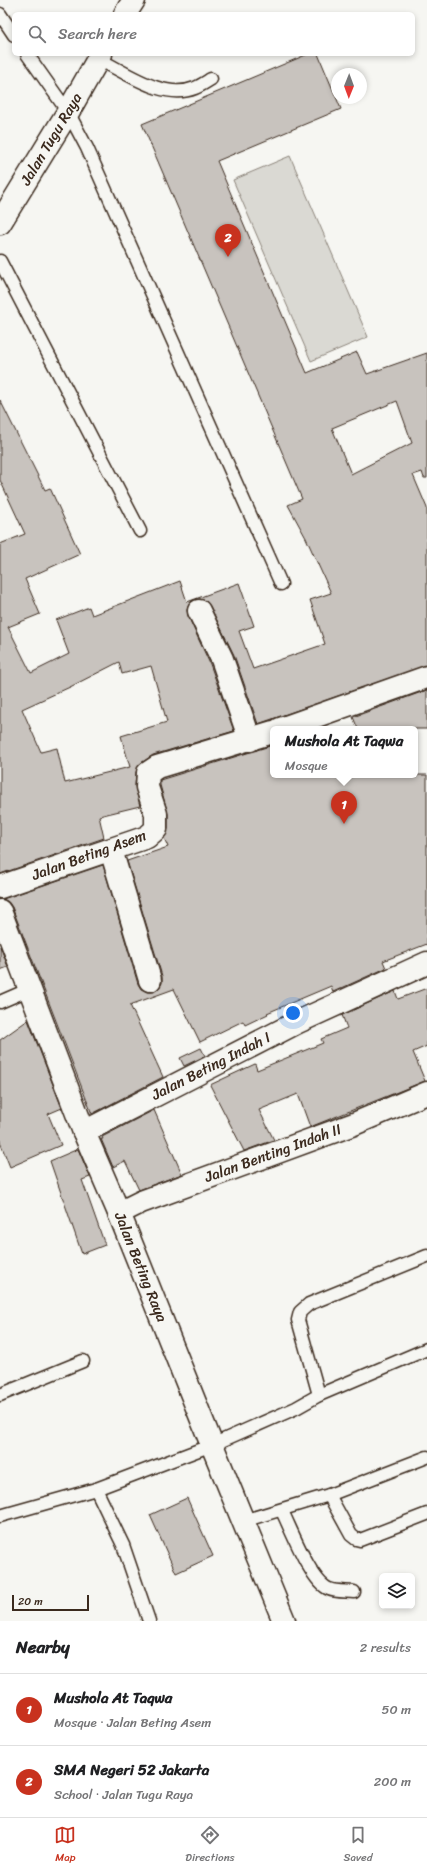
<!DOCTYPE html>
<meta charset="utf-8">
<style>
:root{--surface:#fff;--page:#f2f2f2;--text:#202124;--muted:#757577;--line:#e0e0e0;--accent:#c8321e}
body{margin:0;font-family:Sriracha,sans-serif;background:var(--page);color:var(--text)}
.controls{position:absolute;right:12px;bottom:12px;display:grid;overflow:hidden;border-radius:6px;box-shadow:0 2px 6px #0003}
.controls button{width:36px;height:36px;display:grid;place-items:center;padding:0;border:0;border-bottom:1px solid var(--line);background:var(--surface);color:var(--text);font:20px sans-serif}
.compass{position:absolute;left:331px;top:68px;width:36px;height:36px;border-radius:50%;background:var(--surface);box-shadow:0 2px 6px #0003;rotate:181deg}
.scale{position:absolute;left:12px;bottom:10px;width:77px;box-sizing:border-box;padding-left:4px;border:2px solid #3b2a1e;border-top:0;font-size:11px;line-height:14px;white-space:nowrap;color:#3b2a1e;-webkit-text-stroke:3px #f6f6f2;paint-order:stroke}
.you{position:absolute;left:293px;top:1013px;width:14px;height:14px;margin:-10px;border:3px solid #fff;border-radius:50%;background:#1a73e8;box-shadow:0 0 0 6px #1a73e833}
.badge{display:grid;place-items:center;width:26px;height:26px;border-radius:50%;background:var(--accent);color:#fff;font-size:13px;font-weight:700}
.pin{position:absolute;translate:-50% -33px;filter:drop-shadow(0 1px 2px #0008)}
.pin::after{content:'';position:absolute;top:21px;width:14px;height:12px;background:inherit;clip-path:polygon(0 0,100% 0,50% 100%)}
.popup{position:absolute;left:270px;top:726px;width:148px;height:52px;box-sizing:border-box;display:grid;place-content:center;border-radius:6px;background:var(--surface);filter:drop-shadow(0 1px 3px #0005);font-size:13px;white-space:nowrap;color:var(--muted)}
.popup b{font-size:15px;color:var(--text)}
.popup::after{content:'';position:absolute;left:50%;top:100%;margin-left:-8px;border:8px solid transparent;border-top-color:var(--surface)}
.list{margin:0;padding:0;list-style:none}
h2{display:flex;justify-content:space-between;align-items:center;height:52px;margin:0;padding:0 16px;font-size:17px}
h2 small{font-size:13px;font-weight:400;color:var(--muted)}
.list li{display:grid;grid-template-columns:26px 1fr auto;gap:12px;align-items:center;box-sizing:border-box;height:72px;padding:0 16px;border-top:1px solid var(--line)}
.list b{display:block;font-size:15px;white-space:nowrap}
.list p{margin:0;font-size:13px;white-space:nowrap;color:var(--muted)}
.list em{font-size:13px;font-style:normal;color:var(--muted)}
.icon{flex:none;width:22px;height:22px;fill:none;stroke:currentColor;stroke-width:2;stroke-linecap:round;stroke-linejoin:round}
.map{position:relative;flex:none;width:427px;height:1621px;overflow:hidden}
.search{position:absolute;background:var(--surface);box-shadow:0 2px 6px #0003;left:12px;right:12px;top:12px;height:44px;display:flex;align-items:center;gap:10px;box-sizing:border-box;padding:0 14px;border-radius:6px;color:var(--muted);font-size:15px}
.sheet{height:196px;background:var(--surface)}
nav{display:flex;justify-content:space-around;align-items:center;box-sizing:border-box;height:56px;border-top:1px solid var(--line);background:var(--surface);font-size:11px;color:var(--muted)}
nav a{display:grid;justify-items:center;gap:2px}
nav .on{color:var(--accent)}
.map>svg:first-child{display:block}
</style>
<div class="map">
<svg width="427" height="1621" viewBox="0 0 427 1621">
<rect width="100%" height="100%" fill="#f6f6f2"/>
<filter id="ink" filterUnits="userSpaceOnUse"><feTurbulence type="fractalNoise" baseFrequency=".025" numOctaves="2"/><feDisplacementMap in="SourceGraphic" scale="8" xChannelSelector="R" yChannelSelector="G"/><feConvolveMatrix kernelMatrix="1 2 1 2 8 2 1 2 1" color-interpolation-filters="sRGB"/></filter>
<g filter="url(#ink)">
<polygon fill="#dad9d3" stroke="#8a8278" points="290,156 368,337 311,361 233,180"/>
<g fill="#c8c3be" stroke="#3b2a1e" fill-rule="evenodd">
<path d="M308,54H318L341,109L217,161L307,373L357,352L367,374L427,353V478H424L422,472L413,475L427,508V665L258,724L234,655L210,606L206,601L200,599L193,600L189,604L187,610L188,616L210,664L234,731L153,755L141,763L136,772L135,786L140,806L99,816L104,838L0,874V544L25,534L0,480V400L45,490L50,488L80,554L25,579L40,614L8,627L31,673L69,654L56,620L89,607L92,615L180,581L187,602L239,583L254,626L239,631L253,669L325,644L310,600L331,593L306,538L288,505L302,499L142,124ZM397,401L412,443L351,474L332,428ZM119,662L122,674L151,666L167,722L121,736L130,767L65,783L57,748L41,752L22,709L70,687Z"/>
<polygon points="427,690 427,729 358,729 353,717"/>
<polygon points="273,745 273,775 427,775 427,944 383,961 386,968 333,992 331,986 267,1013 268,1014 245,1025 243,1021 200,1042 174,989 130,1005 163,1077 92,1114 12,907 8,902 3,899 103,865 138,984 141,989 147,992 154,992 159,988 162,983 162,976 127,861 168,847 164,838 168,829 168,814 160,785 160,780"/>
<polygon points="0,946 8,967 0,970"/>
<polygon points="427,988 427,1046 413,1052 425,1081 310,1127 298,1094 259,1110 274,1140 244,1151 210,1085 255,1064 257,1070 323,1043 321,1039 347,1028 342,1015 395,991 398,999"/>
<polygon points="28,1020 62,1108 48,1114 61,1145 10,1167 0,1142 0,1040"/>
<polygon points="201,1048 205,1056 184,1066 180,1058"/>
<polygon points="154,1110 182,1174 139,1190 125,1161 113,1167 101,1139 103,1139 102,1137"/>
<polygon points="78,1149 90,1177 82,1180 105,1245 82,1254 50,1161"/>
<polygon points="187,1498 213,1556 176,1573 150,1515"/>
</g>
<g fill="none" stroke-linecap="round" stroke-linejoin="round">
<defs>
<g id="service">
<polyline points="0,14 14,35"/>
<polyline points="27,54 68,112 87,148 281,584"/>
<path d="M98,59C126,72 163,101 195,88C200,86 206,82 211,79"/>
<polyline points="0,261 140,531"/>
<polyline points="0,1002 30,989"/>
<polyline points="0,1395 83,1361"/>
<polyline points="319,1395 427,1349"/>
<polyline points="96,1489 123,1545 149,1621"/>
<polyline points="329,1495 351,1535 356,1539 360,1540 427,1514"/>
<path d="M282,1511C291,1529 311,1582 329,1589C336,1592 347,1591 354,1592"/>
<polyline points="0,1516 96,1489 212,1445 296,1408 319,1395 298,1320 300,1312 309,1304 427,1256"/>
<polyline points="243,1521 329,1495 427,1457"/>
</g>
<g id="minor">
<polyline points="199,611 222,659 250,740"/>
<polyline points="280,729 427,677"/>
<polyline points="111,850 150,980"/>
<polyline points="0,887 147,837 156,829 156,814 147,787 148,773 157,767 273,732"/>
<polyline points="0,911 84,1132 119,1213 212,1445 284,1621"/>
<polyline points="84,1132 298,1022 427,963"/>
<polyline points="119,1213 141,1202 354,1124 427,1093"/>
</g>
<g id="secondary">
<polyline points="125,14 134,0"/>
<polyline points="0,223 68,112 101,54"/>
</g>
</defs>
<use href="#service" stroke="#3b2a1e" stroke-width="15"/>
<use href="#minor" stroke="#3b2a1e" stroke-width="25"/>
<use href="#secondary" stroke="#3b2a1e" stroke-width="25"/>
<use href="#service" stroke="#f6f6f2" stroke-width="12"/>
<use href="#minor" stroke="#f6f6f2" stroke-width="22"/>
<use href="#secondary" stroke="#f6f6f2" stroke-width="22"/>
</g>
</g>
<g text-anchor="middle" stroke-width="4" stroke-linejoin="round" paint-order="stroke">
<g font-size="15" fill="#3b2a1e" stroke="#f6f6f2">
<text transform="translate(51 139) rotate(-59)" y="5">Jalan Tugu Raya</text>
<text transform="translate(89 855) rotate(-20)" y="5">Jalan Beting Asem</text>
<text transform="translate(211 1066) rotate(-27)" y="5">Jalan Beting Indah I</text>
<text transform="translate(273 1153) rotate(-20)" y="5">Jalan Benting Indah II</text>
<text transform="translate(141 1267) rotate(68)" y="5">Jalan Beting Raya</text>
</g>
</g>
</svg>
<div class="controls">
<button><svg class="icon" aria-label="layers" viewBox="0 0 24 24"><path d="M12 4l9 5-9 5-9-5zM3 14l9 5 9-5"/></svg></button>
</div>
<svg class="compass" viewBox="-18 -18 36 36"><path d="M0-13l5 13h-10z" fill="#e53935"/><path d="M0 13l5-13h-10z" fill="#757577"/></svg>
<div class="scale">20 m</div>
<div class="you"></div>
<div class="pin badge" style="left:344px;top:824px">1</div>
<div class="popup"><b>Mushola At Taqwa</b>Mosque</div>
<div class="pin badge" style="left:228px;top:257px">2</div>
<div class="search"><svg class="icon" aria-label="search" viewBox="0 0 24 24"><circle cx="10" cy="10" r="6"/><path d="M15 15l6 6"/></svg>Search here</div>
</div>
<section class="sheet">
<h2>Nearby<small>2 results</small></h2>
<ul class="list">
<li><span class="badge">1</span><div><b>Mushola At Taqwa</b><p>Mosque · Jalan Beting Asem</p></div><em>50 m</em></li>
<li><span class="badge">2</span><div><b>SMA Negeri 52 Jakarta</b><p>School · Jalan Tugu Raya</p></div><em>200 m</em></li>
</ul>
</section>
<nav>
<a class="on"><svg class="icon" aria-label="map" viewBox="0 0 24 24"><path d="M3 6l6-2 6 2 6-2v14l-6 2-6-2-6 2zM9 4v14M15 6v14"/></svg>Map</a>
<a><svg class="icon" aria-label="directions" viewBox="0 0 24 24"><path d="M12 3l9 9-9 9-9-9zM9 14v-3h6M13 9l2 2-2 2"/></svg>Directions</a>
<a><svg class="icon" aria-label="saved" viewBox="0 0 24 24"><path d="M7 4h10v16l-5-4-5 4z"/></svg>Saved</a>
</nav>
